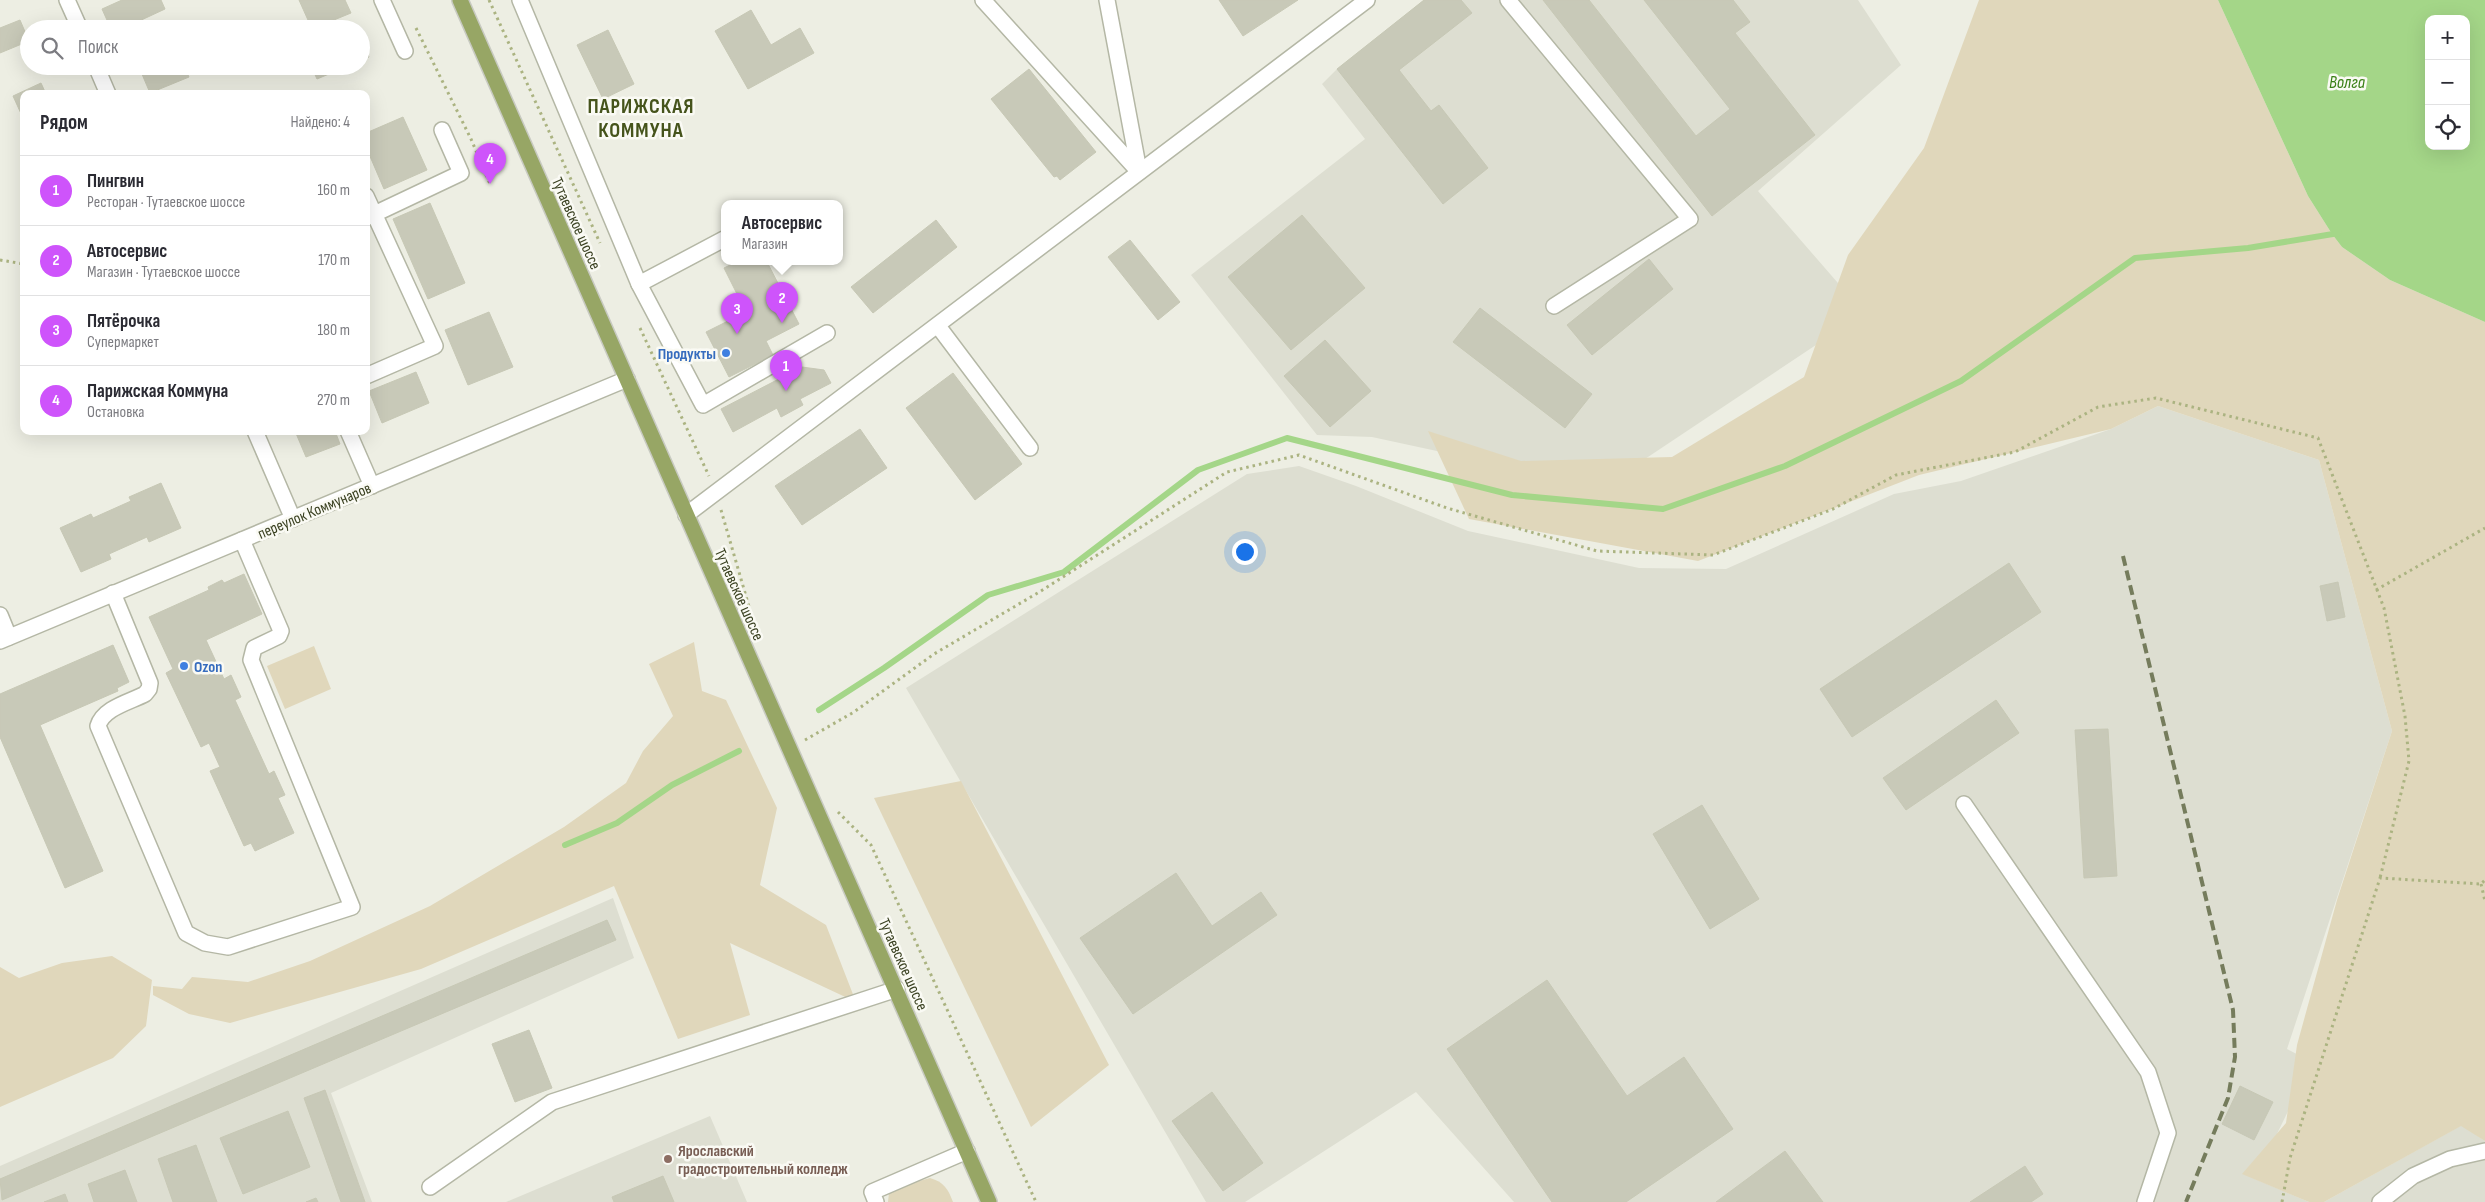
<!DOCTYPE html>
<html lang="ru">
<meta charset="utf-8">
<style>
:root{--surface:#fff;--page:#f7f7f7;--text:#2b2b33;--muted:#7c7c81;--line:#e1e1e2;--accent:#ce54fb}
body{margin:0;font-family:"Sofia Sans Condensed",sans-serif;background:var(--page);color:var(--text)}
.controls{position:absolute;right:15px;top:15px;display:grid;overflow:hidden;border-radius:10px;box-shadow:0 5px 20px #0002}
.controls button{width:45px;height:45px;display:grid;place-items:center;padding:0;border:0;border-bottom:1px solid var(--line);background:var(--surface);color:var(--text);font:25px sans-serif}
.you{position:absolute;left:1244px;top:551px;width:18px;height:18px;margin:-12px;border:4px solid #fff;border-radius:50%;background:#1a73e8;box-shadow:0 0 0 8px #1a73e833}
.badge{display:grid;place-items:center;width:32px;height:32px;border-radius:50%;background:var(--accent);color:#fff;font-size:16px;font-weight:700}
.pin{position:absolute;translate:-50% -41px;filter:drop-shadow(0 1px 2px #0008)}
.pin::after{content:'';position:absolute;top:26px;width:18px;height:15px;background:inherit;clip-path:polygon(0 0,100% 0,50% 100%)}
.popup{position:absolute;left:721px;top:200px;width:122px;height:65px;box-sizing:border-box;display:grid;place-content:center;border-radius:10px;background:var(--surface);filter:drop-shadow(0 1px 4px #0005);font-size:16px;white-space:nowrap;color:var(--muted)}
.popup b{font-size:19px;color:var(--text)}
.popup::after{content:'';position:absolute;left:50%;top:100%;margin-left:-10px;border:10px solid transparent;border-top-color:var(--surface)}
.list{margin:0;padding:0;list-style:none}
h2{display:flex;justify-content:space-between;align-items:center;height:65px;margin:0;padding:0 20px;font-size:21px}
h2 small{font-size:16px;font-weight:400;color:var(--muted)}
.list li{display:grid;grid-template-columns:32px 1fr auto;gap:15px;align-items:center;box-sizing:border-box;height:70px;padding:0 20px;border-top:1px solid var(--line)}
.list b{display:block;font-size:19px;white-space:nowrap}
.list p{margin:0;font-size:16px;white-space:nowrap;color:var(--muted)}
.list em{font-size:16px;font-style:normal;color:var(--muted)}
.icon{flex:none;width:28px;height:28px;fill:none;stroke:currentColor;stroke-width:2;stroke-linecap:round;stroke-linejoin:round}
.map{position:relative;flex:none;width:2485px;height:1202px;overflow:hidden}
.search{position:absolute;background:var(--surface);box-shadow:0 5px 20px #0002;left:20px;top:20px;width:350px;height:55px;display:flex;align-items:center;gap:12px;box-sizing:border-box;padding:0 18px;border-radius:28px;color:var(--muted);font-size:19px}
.panel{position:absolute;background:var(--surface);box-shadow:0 5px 20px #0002;left:20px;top:90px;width:350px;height:345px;border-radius:10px}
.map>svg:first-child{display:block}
</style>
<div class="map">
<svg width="2485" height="1202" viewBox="0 0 2485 1202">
<rect width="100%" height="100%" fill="#edeee3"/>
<g fill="#ddded1">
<polygon points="1424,0 1858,0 1901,65 1758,191 1864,313 1603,487 1372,437 1317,435 1191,275 1365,139 1322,84 1337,69"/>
<polygon points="2158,406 2319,460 2392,731 2287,1049 2312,1062 2255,1179 2309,1202 1514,1202 1416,1092 1245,1202 1206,1202 906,688 1247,474 1299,466 1356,486 1468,531 1639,568 1726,569 1894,494 1961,481 2111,429"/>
<polygon points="613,898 634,958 331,1093 372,1202 0,1202 0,1166"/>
<polygon points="710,1116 747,1202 506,1202"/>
<polygon points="2462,1125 2485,1141 2485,1202 2324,1202"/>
</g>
<g fill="#e0d7bb">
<polygon points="1979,0 2218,0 2308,196 2332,234 2342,247 2390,280 2485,322 2485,1141 2461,1126 2324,1202 2309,1202 2242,1174 2286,1123 2297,1045 2337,900 2392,731 2319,460 2158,406 2111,429 1919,475 1698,561 1469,519 1428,431 1521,461 1672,457 1804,377 1848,255 1924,148"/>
<polygon points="694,642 702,691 726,700 777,808 760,885 826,925 856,1002 730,943 750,1015 678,1039 614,886 421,969 230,1023 189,1014 153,995 153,986 182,989 192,977 248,982 310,961 430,906 564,827 626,783 643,751 673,716 649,664"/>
<polygon points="314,646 331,689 285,709 267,666"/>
<polygon points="961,781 1109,1065 1031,1127 874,798"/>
<polygon points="112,956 152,980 146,1026 113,1058 0,1107 0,967 19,978 62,963"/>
<path d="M930,1178C944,1182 948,1189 953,1202H888L889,1193L894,1188Z"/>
</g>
<path fill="#a4d688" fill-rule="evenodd" d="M2218,0H2485V322L2390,280L2342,247L2332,234L2308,196ZM2429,19H2466V146H2429Z"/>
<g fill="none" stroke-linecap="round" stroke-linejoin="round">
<g stroke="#a4d688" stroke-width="6">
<polyline points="819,710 884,668 988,595 1064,572 1198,470 1287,438 1512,495 1663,509 1785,466 1961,381 2135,258 2248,248 2339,233"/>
<polyline points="565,845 617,823 672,785 739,751"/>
</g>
</g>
<g fill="#c8c9b8" stroke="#c7c8b5">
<polygon points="122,0 161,0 165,9 122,29 111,29 102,9"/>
<polygon points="299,0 345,0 351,13 312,29"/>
<polygon points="1219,0 1298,0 1243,36"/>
<polygon points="1424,0 1461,0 1472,13 1399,70 1431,111 1439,105 1488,168 1443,204 1337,69"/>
<polygon points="1543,0 1589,0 1696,136 1730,109 1644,0 1733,0 1750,22 1735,33 1815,135 1712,216"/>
<polygon points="751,10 771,45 800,28 814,53 748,89 715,31"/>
<polygon points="20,20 29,41 0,53 0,28"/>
<polygon points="608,30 634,84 603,99 577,45"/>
<polygon points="361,39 369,57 361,61"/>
<polygon points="184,66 189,77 150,93 139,67"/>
<polygon points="311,66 348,66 317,79"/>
<polygon points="1029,69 1096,152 1060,180 1057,176 1054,177 991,99"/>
<polygon points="41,83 46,94 24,94 23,118 13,96"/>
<polygon points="403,117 427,170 384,189 366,147 366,133"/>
<polygon points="430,203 465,283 428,299 393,219"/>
<polygon points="1302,215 1365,288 1291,350 1228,277"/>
<polygon points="936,220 957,247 873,313 851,287"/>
<polygon points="1130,240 1180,302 1158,320 1108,257"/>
<polygon points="1649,259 1673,289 1592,355 1567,325"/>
<polygon points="736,262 767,262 799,324 766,341 773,355 729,377 706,332 746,312 724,268"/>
<polygon points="1480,308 1592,394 1565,428 1453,342"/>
<polygon points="489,312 513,367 468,385 445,330"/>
<polygon points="1325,340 1371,391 1330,427 1284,376"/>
<polygon points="802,367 824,370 831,383 800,399 803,405 781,417 777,408 733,432 721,409"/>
<polygon points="416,372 429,403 382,423 369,391"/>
<polygon points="953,373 1022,464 975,500 906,408"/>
<polygon points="860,429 887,468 802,525 775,486"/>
<polygon points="295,431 335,431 340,444 306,457"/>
<polygon points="161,483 181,528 149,542 147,537 109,554 111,559 81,572 60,528 91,514 93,518 131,501 129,497"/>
<polygon points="2009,563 2041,612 1852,737 1820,689"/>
<polygon points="244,574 262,614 206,640 224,679 231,675 241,697 235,700 269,774 274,771 285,795 278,798 294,833 255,851 251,843 244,846 210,771 220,767 209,743 201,747 166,673 173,669 149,617 209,590 208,587 222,580 224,583"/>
<polygon points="2338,582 2345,617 2327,621 2320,586"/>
<polygon points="113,645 129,682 117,688 118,691 40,725 103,871 65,888 0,737 0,694"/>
<polygon points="1996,700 2019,733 1906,810 1883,778"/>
<polygon points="2108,729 2117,876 2084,878 2075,730"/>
<polygon points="1702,805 1759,899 1710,929 1653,834"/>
<polygon points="1176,873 1212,926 1261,892 1277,915 1133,1014 1080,938"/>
<polygon points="607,920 616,940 2,1200 0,1179"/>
<polygon points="1547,980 1627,1096 1684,1057 1733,1129 1626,1202 1552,1202 1447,1049"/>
<polygon points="529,1030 552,1088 515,1102 492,1044"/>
<polygon points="2240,1086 2273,1102 2254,1140 2222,1124"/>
<polygon points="325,1090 365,1202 341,1202 304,1098"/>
<polygon points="1212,1092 1263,1163 1223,1191 1172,1121"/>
<polygon points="288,1111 310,1167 243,1194 220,1138"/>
<polygon points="196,1145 217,1202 173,1202 158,1159"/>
<polygon points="1785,1151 1823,1202 1716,1202"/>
<polygon points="2025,1166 2043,1194 2031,1202 1970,1202"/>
<polygon points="125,1170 137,1202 94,1202 88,1184"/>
<polygon points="663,1176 674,1202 614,1202 612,1197"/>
<polygon points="65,1194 68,1202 44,1202"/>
<polygon points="316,1198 318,1202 306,1202"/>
</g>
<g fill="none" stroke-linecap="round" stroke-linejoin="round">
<defs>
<g id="minor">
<polyline points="67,0 80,29"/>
<polyline points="382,0 405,51"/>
<polyline points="520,0 639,284 724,239"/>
<polyline points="983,0 1139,172"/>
<polyline points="1107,0 1139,171"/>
<polyline points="1508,0 1690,219 1554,306"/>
<polyline points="96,66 108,94"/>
<polyline points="366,196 435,346 366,376"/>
<polyline points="366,218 461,173 442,130"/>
<polyline points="639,284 703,405 827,333"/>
<polyline points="938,326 1030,448"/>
<polyline points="255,431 293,519"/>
<polyline points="348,431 372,486"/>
<polyline points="686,515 1367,0"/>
<path d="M113,593L150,683L149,689L145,694C130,702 103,708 98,726L186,933L205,943L228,947L352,907L251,660L254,648L279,636L281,631L242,540"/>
<polyline points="0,615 9,637"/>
<polyline points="0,641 627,379"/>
<polyline points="1964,804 2148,1072 2168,1133 2145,1202"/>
<polyline points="430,1187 552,1102 897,989"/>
<polyline points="876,1202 872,1192 967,1151"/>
<polyline points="2380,1202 2413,1176 2450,1159 2485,1151"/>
</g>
<polyline id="major" points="460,0 989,1202"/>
</defs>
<use href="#minor" stroke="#b4b7a5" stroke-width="18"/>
<use href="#major" stroke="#c8cac1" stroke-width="18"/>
<g stroke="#abb381" stroke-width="3" stroke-dasharray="2.5 4" stroke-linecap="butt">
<polyline points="489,0 600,243"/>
<polyline points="416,28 471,139 490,184"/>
<polyline points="0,260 24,264"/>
<polyline points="640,328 709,476"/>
<polyline points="721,510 750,610"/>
<polyline points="2376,590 2485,528"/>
<polyline points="805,740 854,712 934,654 1041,591 1227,472 1299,455 1447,508 1597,551 1713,555 1833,509 1896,475 2015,452 2098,407 2156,398 2318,438 2384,608 2405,716 2409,761 2380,878"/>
<polyline points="838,812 871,845 1036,1202"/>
<polyline points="2481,884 2485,901"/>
<polyline points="2282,1202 2290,1158 2380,878 2481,884 2485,880"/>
</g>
<use href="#minor" stroke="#fff" stroke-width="15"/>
<use href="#major" stroke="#97a665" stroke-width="15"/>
<polyline stroke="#757c5c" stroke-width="4" stroke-dasharray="10 5" stroke-linecap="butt" points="2123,556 2233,1010 2235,1057 2228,1098 2186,1202"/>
</g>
<g fill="#3f7fe0" stroke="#fafaf4" stroke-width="2">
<circle cx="726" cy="353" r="5"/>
<circle cx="184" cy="666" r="5"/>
</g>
<circle fill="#8d6e63" stroke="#fafaf4" stroke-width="2" cx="668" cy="1159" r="5"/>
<g text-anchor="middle" stroke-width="5" stroke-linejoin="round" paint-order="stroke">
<g font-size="16" fill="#3a4121" stroke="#fafaf4">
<text transform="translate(577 223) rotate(66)" y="6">Тутаевское шоссе</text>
<text transform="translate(314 510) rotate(-23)" y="6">переулок Коммунаров</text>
<text transform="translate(740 594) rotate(66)" y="6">Тутаевское шоссе</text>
<text transform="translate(904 964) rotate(66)" y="6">Тутаевское шоссе</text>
</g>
<g font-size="16" font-weight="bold" fill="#366cbe" stroke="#fafaf4" text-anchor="end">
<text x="716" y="359">Продукты</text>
<text x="194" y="672" text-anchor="start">Ozon</text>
</g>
<g font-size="16" font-weight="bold" fill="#785e54" stroke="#fafaf4" text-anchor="start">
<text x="678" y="1156">Ярославский<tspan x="678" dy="18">градостроительный колледж</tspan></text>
</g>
<g font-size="18" font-style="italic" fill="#3b8117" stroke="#fafaf4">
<text x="2347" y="88">Волга</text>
</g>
<g font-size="21" font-weight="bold" letter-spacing="1" fill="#46541c" stroke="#fafaf4">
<text x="641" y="113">ПАРИЖСКАЯ<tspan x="641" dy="24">КОММУНА</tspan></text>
</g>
</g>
</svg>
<div class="controls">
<button>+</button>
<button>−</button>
<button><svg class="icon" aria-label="locate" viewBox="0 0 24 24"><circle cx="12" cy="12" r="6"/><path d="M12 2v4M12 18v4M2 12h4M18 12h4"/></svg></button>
</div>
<div class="you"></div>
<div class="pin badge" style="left:786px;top:391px">1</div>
<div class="pin badge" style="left:782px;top:323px">2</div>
<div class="popup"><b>Автосервис</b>Магазин</div>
<div class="pin badge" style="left:737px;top:334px">3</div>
<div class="pin badge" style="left:490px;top:184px">4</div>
<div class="search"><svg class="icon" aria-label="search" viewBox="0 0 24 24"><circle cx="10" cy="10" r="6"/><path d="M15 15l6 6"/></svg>Поиск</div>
<section class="panel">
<h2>Рядом<small>Найдено: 4</small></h2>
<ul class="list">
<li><span class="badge">1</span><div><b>Пингвин</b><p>Ресторан · Тутаевское шоссе</p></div><em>160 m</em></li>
<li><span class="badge">2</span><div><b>Автосервис</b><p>Магазин · Тутаевское шоссе</p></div><em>170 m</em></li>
<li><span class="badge">3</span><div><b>Пятёрочка</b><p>Супермаркет</p></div><em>180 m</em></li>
<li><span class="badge">4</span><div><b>Парижская Коммуна</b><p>Остановка</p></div><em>270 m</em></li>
</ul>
</section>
</div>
